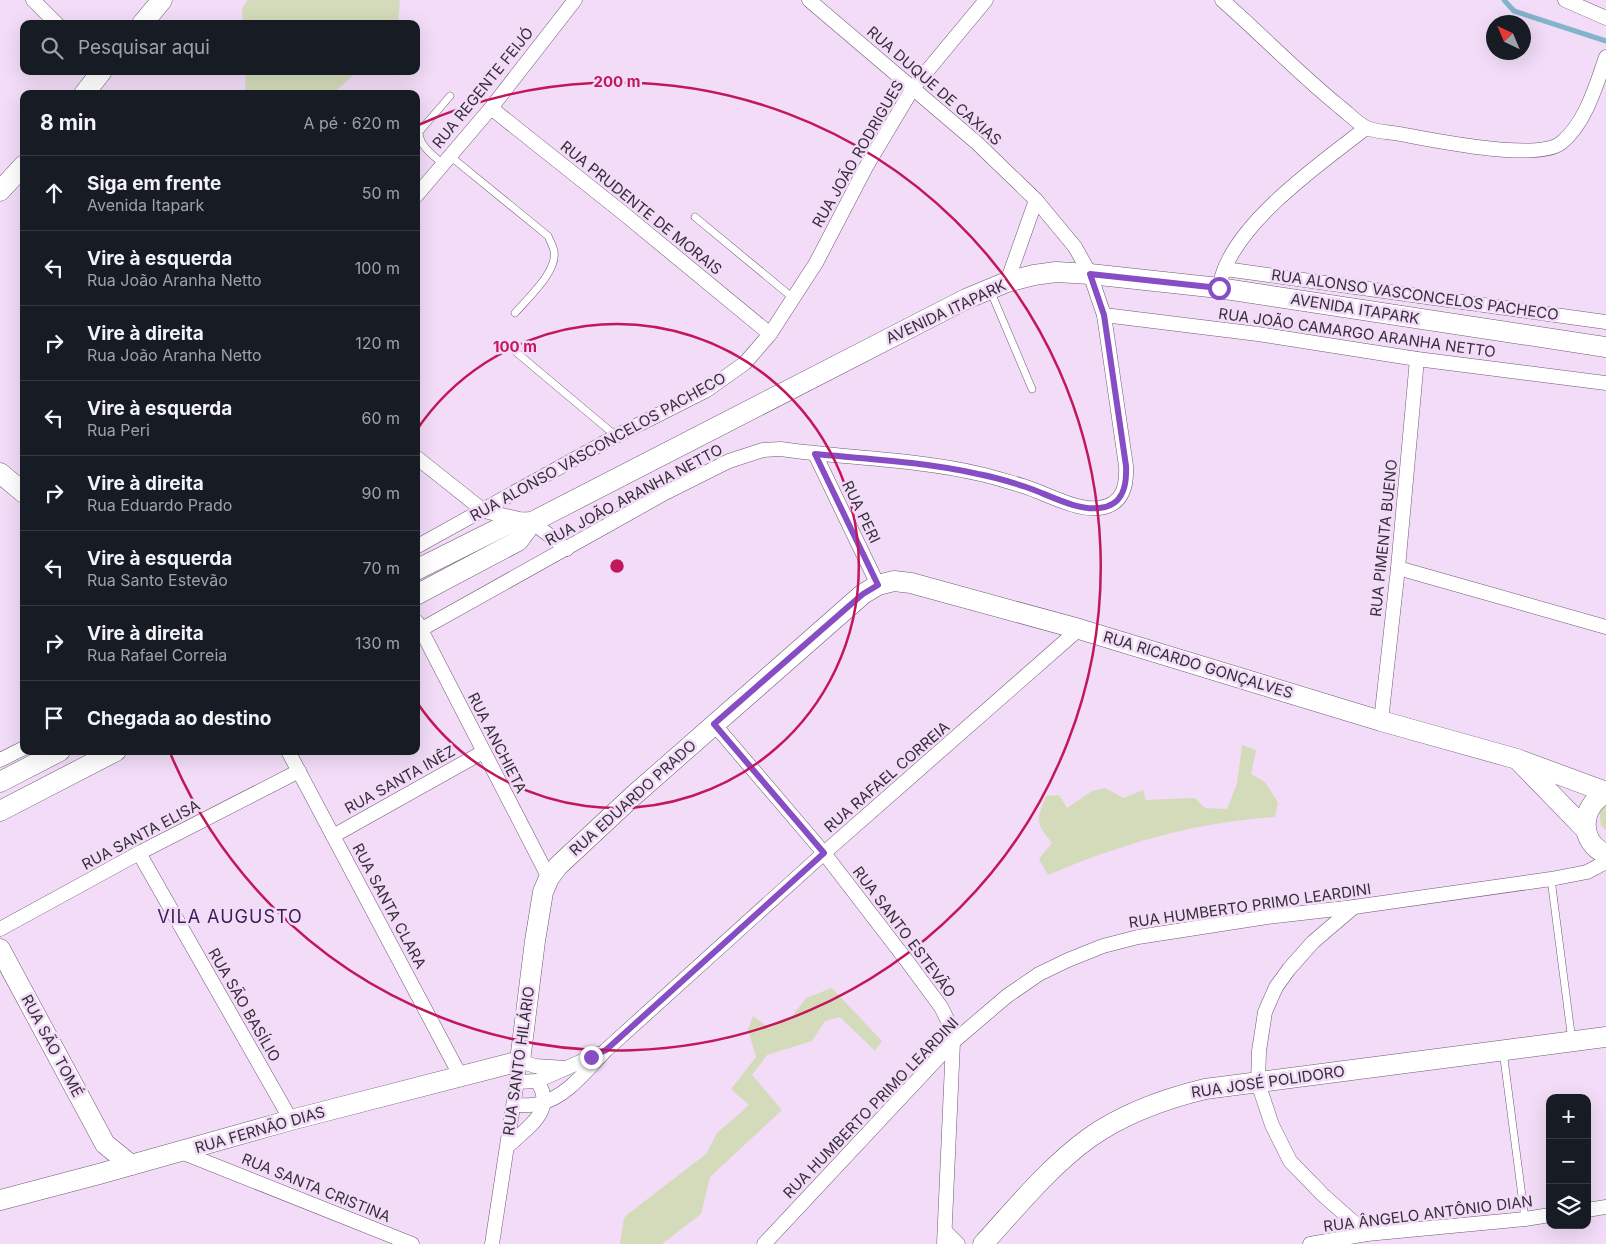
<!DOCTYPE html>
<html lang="pt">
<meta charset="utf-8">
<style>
:root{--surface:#171b24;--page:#242831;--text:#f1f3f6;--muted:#9ea1a6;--line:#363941}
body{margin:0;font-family:Inter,sans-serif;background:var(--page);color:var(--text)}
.controls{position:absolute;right:15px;bottom:15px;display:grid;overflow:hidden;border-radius:10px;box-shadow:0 5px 20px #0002}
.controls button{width:45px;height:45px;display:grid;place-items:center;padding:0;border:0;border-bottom:1px solid var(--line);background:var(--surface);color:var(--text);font:25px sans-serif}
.compass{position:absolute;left:1486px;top:15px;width:45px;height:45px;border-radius:50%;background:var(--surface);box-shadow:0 5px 20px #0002;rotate:316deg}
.stop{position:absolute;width:15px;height:15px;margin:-11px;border:4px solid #864dc4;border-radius:50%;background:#fff}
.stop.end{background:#864dc4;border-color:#fff;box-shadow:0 1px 5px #0008}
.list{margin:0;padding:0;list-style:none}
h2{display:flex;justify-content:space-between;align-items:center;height:65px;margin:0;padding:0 20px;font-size:21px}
h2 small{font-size:16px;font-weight:400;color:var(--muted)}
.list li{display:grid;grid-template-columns:32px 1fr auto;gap:15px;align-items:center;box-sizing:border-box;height:75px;padding:0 20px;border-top:1px solid var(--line)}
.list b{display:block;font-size:19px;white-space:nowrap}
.list p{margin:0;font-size:16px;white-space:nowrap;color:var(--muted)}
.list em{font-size:16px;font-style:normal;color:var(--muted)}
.icon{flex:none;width:28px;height:28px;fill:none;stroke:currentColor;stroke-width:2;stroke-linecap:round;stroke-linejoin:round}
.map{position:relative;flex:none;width:1606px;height:1244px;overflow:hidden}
.search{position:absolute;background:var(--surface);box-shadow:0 5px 20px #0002;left:20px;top:20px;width:400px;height:55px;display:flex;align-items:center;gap:12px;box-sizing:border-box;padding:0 18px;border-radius:10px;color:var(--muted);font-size:19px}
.panel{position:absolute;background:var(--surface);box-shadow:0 5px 20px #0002;left:20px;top:90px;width:400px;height:665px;border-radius:10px}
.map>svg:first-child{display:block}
</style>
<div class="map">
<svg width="1606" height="1244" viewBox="0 0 1606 1244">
<rect width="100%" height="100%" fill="#f2dcf8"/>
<g fill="#d4dbba">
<polygon points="248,0 400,0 398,24 243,24 242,8"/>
<polygon points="246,71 357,71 333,94 245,94"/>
<path d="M1242,745L1256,750L1251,774L1265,782L1278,803L1275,817C1196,822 1120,844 1048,875L1039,859L1052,843C1035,821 1036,823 1046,796L1059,795L1067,808L1092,791L1105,788L1124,798L1143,790L1146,800L1195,798L1205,808L1227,809L1237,784Z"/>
<polygon points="1606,793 1606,830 1601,826 1599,807"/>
<polygon points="832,988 882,1041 875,1051 840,1017 825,1021 812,1041 767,1055 752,1075 782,1110 710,1177 701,1214 662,1244 620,1244 624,1218 628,1214 706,1154 717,1133 749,1105 731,1089 756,1057 748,1030 753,1016 769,1028 791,1018 806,998"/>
</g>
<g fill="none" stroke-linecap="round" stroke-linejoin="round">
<polyline stroke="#82b4ca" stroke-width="5" points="1504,0 1514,11 1606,41"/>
<defs>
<g id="lane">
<path d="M450,156L548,236C550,241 553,246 554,251C558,271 528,298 515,313"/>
<path d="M443,164C434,156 419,146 419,132L450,96"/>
<polyline points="695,217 793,298"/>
<polyline points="990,290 1032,389"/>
<polyline points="510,347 616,436"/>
<polyline points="1551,879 1572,1041"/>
<polyline points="1503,1051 1525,1219"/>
</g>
<g id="street">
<polyline points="33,0 57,24"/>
<path d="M1222,0C1262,35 1299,74 1340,107C1348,113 1358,124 1367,128C1376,132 1390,132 1400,134C1432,140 1536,162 1561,143C1585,124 1596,86 1606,57"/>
<polyline points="1565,0 1606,18"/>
<polyline points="491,108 623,213 770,334"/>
<polyline points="416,196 491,108 575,0"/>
<polyline points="1225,269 1606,322"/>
<path d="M1222,276C1239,220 1321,163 1366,128"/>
<polyline points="1007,282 1036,200"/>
<polyline points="1104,315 1258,334 1417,359 1606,383"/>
<polyline points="815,454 878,585"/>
<polyline points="416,457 484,511 532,522 567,549"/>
<polyline points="416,547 616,436 707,390 745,363 770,334 816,263 866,167 913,88 986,0"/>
<polyline points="1398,568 1606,627"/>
<polyline points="417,622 549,878"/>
<path d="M420,630L665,493L729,461L763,450L780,449C845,458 916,459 980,474C994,477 1009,482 1023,486C1046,493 1076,511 1099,508C1123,505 1127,486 1126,466L1104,315L1090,274L1075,247L1036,200L977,143L809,0"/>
<polyline points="1381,721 1398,568 1417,359"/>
<polyline points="714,724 824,853 907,961 941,1007 950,1025 953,1042 944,1244"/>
<polyline points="288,751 461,1077"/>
<polyline points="0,760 24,748"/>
<polyline points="333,836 483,752"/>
<polyline points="139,853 291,1120"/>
<polyline points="1354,907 1313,942 1289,969 1276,987 1265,1012 1259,1051 1258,1083 1272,1125 1290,1161 1323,1195 1367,1234"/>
<polyline points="0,929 139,853 299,771"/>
<polyline points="517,1082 537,1081 598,1054"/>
<path d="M514,1105C522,1105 530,1106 538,1104C566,1098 587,1070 606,1050L824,853L1079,629"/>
<path d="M508,1146C528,1127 557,1110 537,1081"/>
<polyline points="181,1152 412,1244"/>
<polyline points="1587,1210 1606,1207"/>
<polyline points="946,1232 958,1244"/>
<polyline points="492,1244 520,1061 535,1066 566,1068"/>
<polyline points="764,1244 953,1042 1007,996 1039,974 1068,960 1103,946 1138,937 1267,917 1354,907 1551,879 1587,872 1606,862"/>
<polyline points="1310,1244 1367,1234 1525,1219 1550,1215"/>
</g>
<g id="secondary">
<polyline points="142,24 162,0"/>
<polyline points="84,94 102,71"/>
<polyline points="0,191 24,165"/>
<polyline points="0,473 24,493"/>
<polyline points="416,570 510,523 532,522 966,299 1007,282 1034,275 1056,272 1090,274 1219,288 1606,347"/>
<polyline points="416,595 518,541 532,522"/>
<polyline points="1520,762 1585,829"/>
<polyline points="0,782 60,751"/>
<path d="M1606,793C1580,806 1578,842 1606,854"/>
<polyline points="0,811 116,751"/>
<polyline points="0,949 105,1144 131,1165"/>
<polyline points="0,1200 99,1174 291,1120 520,1061 535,941 543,892 549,878 558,866 633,796 863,594 878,585 894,581 911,583 1079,629 1381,721 1517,759 1606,792"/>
<path d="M983,1244C1016,1208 1049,1167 1089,1138C1124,1113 1164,1099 1205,1089L1606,1037"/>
</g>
</defs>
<use href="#lane" stroke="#6d5a72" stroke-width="8"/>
<use href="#street" stroke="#6d5a72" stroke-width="15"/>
<use href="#secondary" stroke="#6d5a72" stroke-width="21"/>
<use href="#lane" stroke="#fff" stroke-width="7"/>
<use href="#street" stroke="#fff" stroke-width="14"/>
<use href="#secondary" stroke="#fff" stroke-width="20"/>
</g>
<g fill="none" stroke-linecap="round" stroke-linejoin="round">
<path stroke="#864dc4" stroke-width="6" d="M591,1057L606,1050L824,853L714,724L849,606L863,594L878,585L815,454C869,459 924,462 978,474C994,477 1011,482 1026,487C1047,494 1077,511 1099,508C1123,506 1127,486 1126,466L1104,315L1090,274L1219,288"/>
</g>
<g fill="none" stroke="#c2185b" stroke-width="2.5">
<path d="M416 431A242 242 0 1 1 416 701"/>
<path d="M416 126A484 484 0 1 1 171 755"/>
</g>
<g text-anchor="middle" stroke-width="5" stroke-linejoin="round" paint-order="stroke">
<g font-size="15" fill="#372f3a" stroke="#f2dcf8">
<text transform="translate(934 86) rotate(41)" y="5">RUA DUQUE DE CAXIAS</text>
<text transform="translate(483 88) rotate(-51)" y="5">RUA REGENTE FEIJÓ</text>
<text transform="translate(858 154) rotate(-60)" y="5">RUA JOÃO RODRIGUES</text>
<text transform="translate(641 208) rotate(39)" y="5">RUA PRUDENTE DE MORAIS</text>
<text transform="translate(1415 295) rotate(8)" y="5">RUA ALONSO VASCONCELOS PACHECO</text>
<text transform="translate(1355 309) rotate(9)" y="5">AVENIDA ITAPARK</text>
<text transform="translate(946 312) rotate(-25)" y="5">AVENIDA ITAPARK</text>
<text transform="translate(1357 333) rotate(8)" y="5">RUA JOÃO CAMARGO ARANHA NETTO</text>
<text transform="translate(598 447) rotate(-29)" y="5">RUA ALONSO VASCONCELOS PACHECO</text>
<text transform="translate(634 495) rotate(-28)" y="5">RUA JOÃO ARANHA NETTO</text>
<text transform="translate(861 512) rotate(64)" y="5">RUA PERI</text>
<text transform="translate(1384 538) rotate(-84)" y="5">RUA PIMENTA BUENO</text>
<text transform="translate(1198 665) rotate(17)" y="5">RUA RICARDO GONÇALVES</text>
<text transform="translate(497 743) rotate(63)" y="5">RUA ANCHIETA</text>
<text transform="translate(887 777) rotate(-41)" y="5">RUA RAFAEL CORREIA</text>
<text transform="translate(400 780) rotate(-29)" y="5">RUA SANTA INÊZ</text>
<text transform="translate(633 798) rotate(-42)" y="5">RUA EDUARDO PRADO</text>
<text transform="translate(141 835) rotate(-28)" y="5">RUA SANTA ELISA</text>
<text transform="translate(389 906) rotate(62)" y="5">RUA SANTA CLARA</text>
<text transform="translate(1250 906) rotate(-8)" y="5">RUA HUMBERTO PRIMO LEARDINI</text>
<text transform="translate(904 932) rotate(53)" y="5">RUA SANTO ESTEVÃO</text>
<text transform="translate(244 1005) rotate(60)" y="5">RUA SÃO BASÍLIO</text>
<text transform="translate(52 1046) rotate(62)" y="5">RUA SÃO TOMÉ</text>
<text transform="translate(519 1061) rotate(-82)" y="5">RUA SANTO HILÁRIO</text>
<text transform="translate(1268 1082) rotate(-8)" y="5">RUA JOSÉ POLIDORO</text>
<text transform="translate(871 1108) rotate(-46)" y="5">RUA HUMBERTO PRIMO LEARDINI</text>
<text transform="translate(260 1130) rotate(-16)" y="5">RUA FERNÃO DIAS</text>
<text transform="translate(316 1188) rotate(22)" y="5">RUA SANTA CRISTINA</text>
<text transform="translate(1428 1214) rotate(-7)" y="5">RUA ÂNGELO ANTÔNIO DIAN</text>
</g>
<g font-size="18" letter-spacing="1" fill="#391e57" stroke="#f2dcf8">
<text x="230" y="923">VILA AUGUSTO</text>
</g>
</g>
<circle cx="617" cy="566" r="8" fill="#c2185b" stroke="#f2dcf8" stroke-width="2.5"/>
<g font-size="15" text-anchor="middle" font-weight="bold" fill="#c2185b" stroke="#f2dcf8" stroke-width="5" stroke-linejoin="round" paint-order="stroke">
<text x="617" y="87">200 m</text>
<text x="515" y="352">100 m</text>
</g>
</svg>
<div class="controls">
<button>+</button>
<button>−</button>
<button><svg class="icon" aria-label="layers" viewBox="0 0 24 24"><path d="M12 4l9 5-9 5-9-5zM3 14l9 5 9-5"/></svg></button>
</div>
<svg class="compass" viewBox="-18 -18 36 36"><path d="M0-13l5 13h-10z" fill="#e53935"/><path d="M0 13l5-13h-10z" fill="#9ea1a6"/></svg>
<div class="stop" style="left:1219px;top:288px"></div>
<div class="stop end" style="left:591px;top:1057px"></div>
<div class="search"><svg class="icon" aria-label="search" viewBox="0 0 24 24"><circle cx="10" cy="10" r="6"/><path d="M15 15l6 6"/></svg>Pesquisar aqui</div>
<section class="panel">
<h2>8 min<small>A pé · 620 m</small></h2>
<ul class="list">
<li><svg class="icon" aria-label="ahead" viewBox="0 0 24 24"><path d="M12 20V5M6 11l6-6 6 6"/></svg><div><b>Siga em frente</b><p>Avenida Itapark</p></div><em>50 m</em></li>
<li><svg class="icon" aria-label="left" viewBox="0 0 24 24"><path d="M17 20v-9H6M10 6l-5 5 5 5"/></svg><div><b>Vire à esquerda</b><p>Rua João Aranha Netto</p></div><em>100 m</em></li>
<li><svg class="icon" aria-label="right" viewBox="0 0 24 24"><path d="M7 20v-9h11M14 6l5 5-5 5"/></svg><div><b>Vire à direita</b><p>Rua João Aranha Netto</p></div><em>120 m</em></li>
<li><svg class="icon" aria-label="left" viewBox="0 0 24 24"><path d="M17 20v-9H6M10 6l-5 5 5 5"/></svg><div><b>Vire à esquerda</b><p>Rua Peri</p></div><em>60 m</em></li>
<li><svg class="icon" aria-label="right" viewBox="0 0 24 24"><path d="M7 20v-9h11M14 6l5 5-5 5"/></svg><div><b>Vire à direita</b><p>Rua Eduardo Prado</p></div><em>90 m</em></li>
<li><svg class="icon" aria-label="left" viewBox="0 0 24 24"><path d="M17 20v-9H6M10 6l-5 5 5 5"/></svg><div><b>Vire à esquerda</b><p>Rua Santo Estevão</p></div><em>70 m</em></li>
<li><svg class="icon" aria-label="right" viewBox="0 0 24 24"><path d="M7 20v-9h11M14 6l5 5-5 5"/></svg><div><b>Vire à direita</b><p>Rua Rafael Correia</p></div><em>130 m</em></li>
<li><svg class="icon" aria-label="arrive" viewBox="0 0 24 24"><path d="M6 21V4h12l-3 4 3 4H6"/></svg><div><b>Chegada ao destino</b></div></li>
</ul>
</section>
</div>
